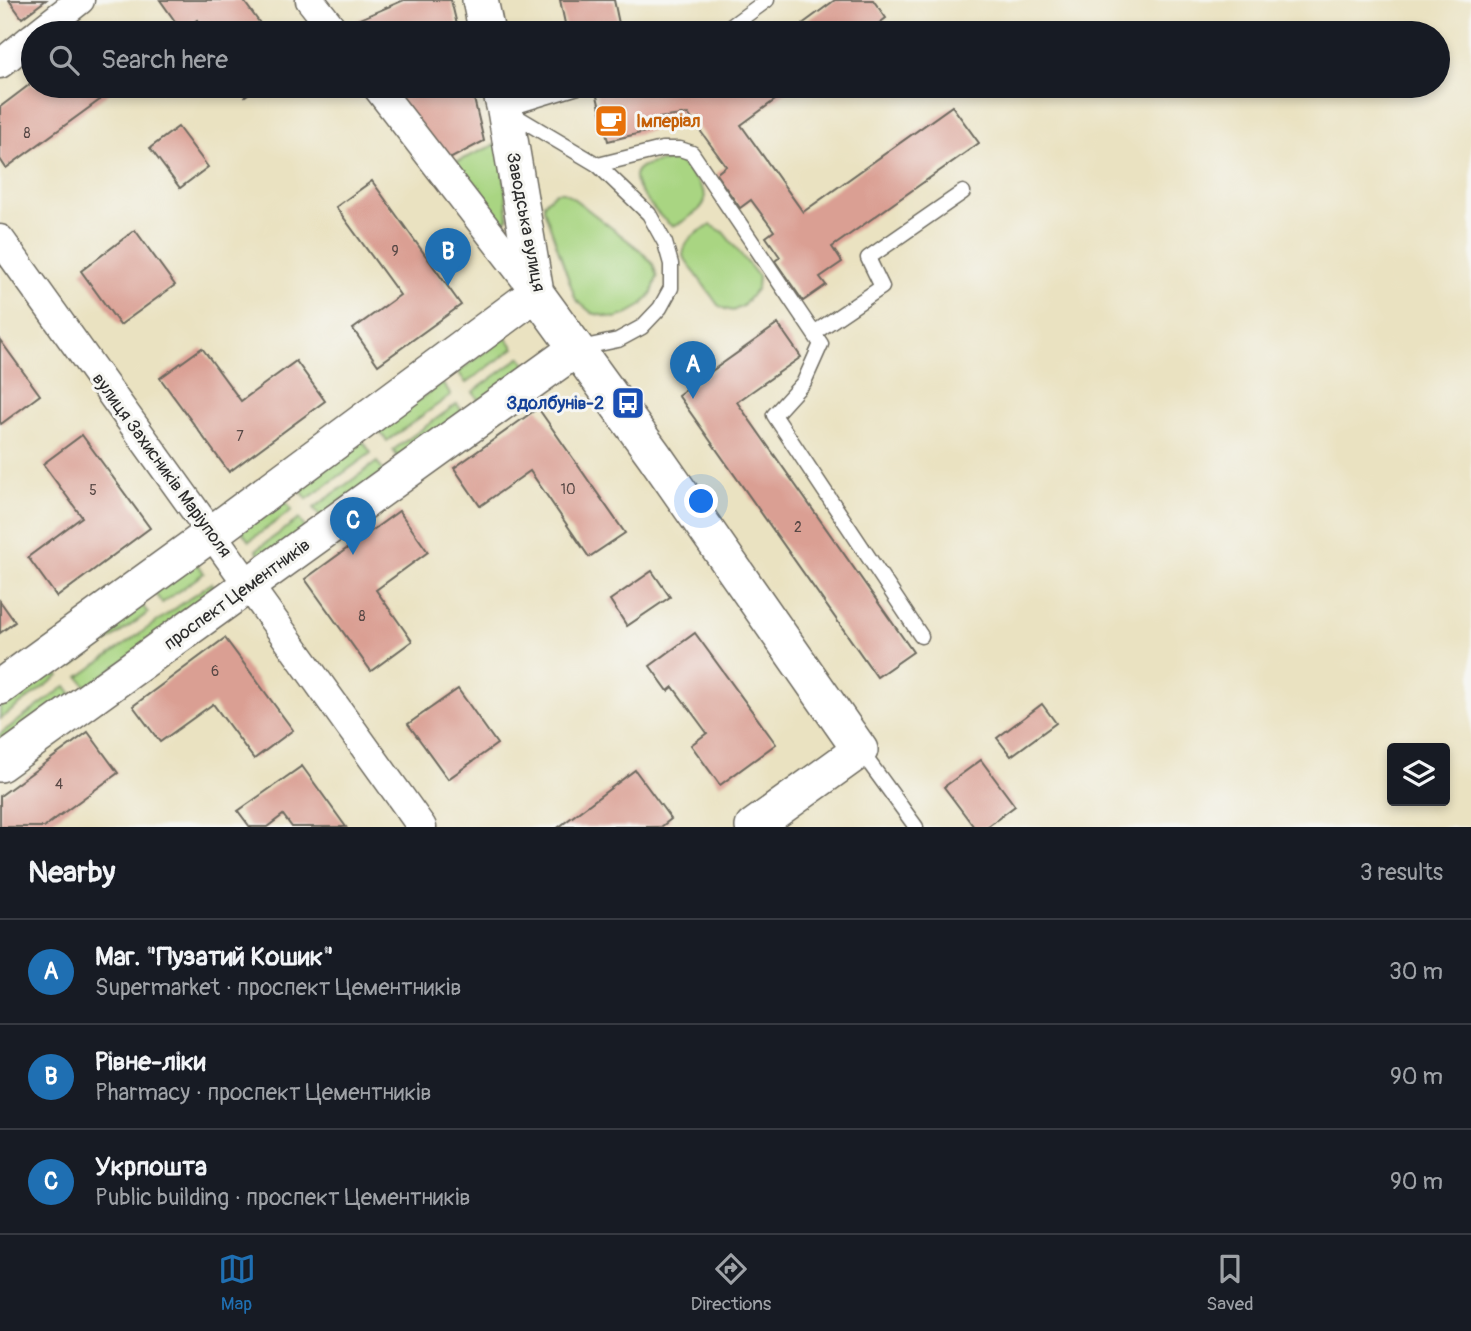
<!DOCTYPE html>
<meta charset="utf-8">
<style>
:root{--surface:#171b24;--page:#20242c;--text:#f1f3f6;--muted:#9ea1a6;--line:#363941;--accent:#1f6fb2}
body{margin:0;font-family:Pangolin,sans-serif;background:var(--page);color:var(--text)}
.controls{position:absolute;right:21px;bottom:21px;display:grid;overflow:hidden;border-radius:7px;box-shadow:0 4px 10px #0003}
.controls button{width:63px;height:63px;display:grid;place-items:center;padding:0;border:0;border-bottom:2px solid var(--line);background:var(--surface);color:var(--text);font:35px sans-serif}
.you{position:absolute;left:702px;top:502px;width:24px;height:24px;margin:-18px;border:5px solid #fff;border-radius:50%;background:#1a73e8;box-shadow:0 0 0 10px #1a73e833}
.badge{display:grid;place-items:center;width:46px;height:46px;border-radius:50%;background:var(--accent);color:#fff;font-size:23px;font-weight:700}
.pin{position:absolute;translate:-50% -58px;filter:drop-shadow(0 2px 4px #0008)}
.pin::after{content:'';position:absolute;top:37px;width:24px;height:21px;background:inherit;clip-path:polygon(0 0,100% 0,50% 100%)}
.list{margin:0;padding:0;list-style:none}
h2{display:flex;justify-content:space-between;align-items:center;height:91px;margin:0;padding:0 28px;font-size:30px}
h2 small{font-size:23px;font-weight:400;color:var(--muted)}
.list li{display:grid;grid-template-columns:46px 1fr auto;gap:21px;align-items:center;box-sizing:border-box;height:105px;padding:0 28px;border-top:2px solid var(--line)}
.list b{display:block;font-size:26px;white-space:nowrap}
.list p{margin:0;font-size:23px;white-space:nowrap;color:var(--muted)}
.list em{font-size:23px;font-style:normal;color:var(--muted)}
.icon{flex:none;width:38px;height:38px;fill:none;stroke:currentColor;stroke-width:2;stroke-linecap:round;stroke-linejoin:round}
.map{position:relative;flex:none;width:1471px;height:827px;overflow:hidden}
.search{position:absolute;background:var(--surface);box-shadow:0 4px 10px #0003;left:21px;right:21px;top:21px;height:77px;display:flex;align-items:center;gap:18px;box-sizing:border-box;padding:0 24px;border-radius:38px;color:var(--muted);font-size:26px}
.sheet{height:406px;background:var(--surface)}
nav{display:flex;justify-content:space-around;align-items:center;box-sizing:border-box;height:98px;border-top:2px solid var(--line);background:var(--surface);font-size:19px;color:var(--muted)}
nav a{display:grid;justify-items:center;gap:4px}
nav .on{color:var(--accent)}
.map>svg:first-child{display:block}
</style>
<div class="map">
<svg width="1471" height="827" viewBox="0 0 1471 827">
<rect width="100%" height="100%" fill="#f6f6f2"/>
<filter id="ink" filterUnits="userSpaceOnUse"><feTurbulence type="fractalNoise" baseFrequency=".0143" numOctaves="2"/><feDisplacementMap in="SourceGraphic" scale="14" xChannelSelector="R" yChannelSelector="G"/><feConvolveMatrix kernelMatrix="1 2 1 2 8 2 1 2 1" color-interpolation-filters="sRGB"/></filter>
<filter id="wash" filterUnits="userSpaceOnUse"><feTurbulence type="fractalNoise" baseFrequency=".00686" numOctaves="4" result="noise"/><feDisplacementMap in="SourceGraphic" scale="28" xChannelSelector="R" yChannelSelector="G"/><feGaussianBlur stdDeviation="1.57" result="paint"/><feColorMatrix in="noise" values="0 0 0 0 0 0 0 0 0 0 0 0 0 0 0 0 0 1.4 0 .05"/><feComposite in="paint" operator="in"/></filter>
<g filter="url(#wash)">
<rect width="100%" height="100%" fill="#eae2c1"/>
<g fill="#a9d582" stroke="#6a8056" stroke-width="2">
<polygon points="501,142 508,218 499,226 449,165"/>
<path d="M677,160C684,166 705,188 705,197C706,205 698,211 692,215C685,220 680,225 672,226C661,219 653,208 645,198C618,164 651,163 677,160Z"/>
<polygon points="556,192 564,192 573,198 640,250 653,264 657,277 652,293 641,306 625,315 615,318 600,315 592,313 576,300 544,209 544,203"/>
<path d="M711,225L723,232L758,276L757,288L743,306L733,311L725,309L718,305L683,256C685,237 695,234 711,225Z"/>
<polygon points="506,337 514,348 466,383 458,372"/>
<polygon points="521,357 528,367 480,402 473,392"/>
<polygon points="442,383 451,395 387,441 378,430"/>
<polygon points="457,404 464,414 400,460 393,450"/>
<polygon points="363,441 371,453 307,499 299,488"/>
<polygon points="377,462 384,472 321,518 314,508"/>
<polygon points="284,499 292,510 249,541 241,530"/>
<polygon points="299,519 306,529 263,560 256,550"/>
<polygon points="195,561 204,573 162,603 153,591"/>
<polygon points="211,583 219,593 87,687 79,677"/>
<polygon points="139,601 148,613 72,667 63,654"/>
<polygon points="50,664 59,676 0,719 0,700"/>
<polygon points="66,686 74,697 5,745 0,737 0,734"/>
</g>
<g id="blocks">
<g fill="#da9f93">
<polygon points="9,0 46,0 22,18"/>
<polygon points="160,0 243,0 267,33 206,33 197,20 182,31"/>
<polygon points="404,0 451,0 459,33 352,33 346,25"/>
<polygon points="560,0 614,0 621,33 567,33"/>
<polygon points="835,0 873,0 886,18 866,33 790,33"/>
<polygon points="33,82 33,86 119,86 6,168 0,159 0,107"/>
<polygon points="238,86 259,86 245,96"/>
<polygon points="389,86 471,86 484,141 444,162"/>
<polygon points="627,86 713,86 715,88 718,86 794,86 741,125 803,212 952,106 979,143 832,247 842,262 820,277 826,285 803,301 775,261 780,257 766,237 774,231 751,200 740,208 716,174 726,166 688,114 651,119 653,130 608,141 596,92"/>
<polygon points="178,127 208,167 180,188 150,148"/>
<polygon points="372,181 461,305 378,365 353,329 400,295 336,207"/>
<polygon points="135,230 175,285 120,325 81,271"/>
<polygon points="778,324 801,357 737,402 913,652 877,677 678,395"/>
<polygon points="0,340 40,395 1,424 0,422"/>
<polygon points="202,348 241,401 296,361 325,401 229,472 160,378"/>
<polygon points="538,408 625,533 589,557 530,471 480,506 454,468"/>
<polygon points="82,435 150,528 57,597 28,557 82,517 43,464"/>
<polygon points="399,511 428,552 376,590 412,641 371,671 305,579"/>
<polygon points="652,571 670,597 627,626 610,600"/>
<polygon points="0,601 15,622 0,633"/>
<polygon points="695,633 776,744 720,785 691,745 707,733 673,687 668,691 650,666"/>
<polygon points="225,638 293,730 254,759 213,704 160,742 133,706"/>
<polygon points="458,689 497,744 448,779 408,724"/>
<polygon points="1042,704 1056,723 1011,756 997,738"/>
<polygon points="88,732 118,773 44,827 0,827 0,796"/>
<polygon points="981,760 1015,806 987,827 974,827 944,787"/>
<polygon points="302,766 346,827 292,827 283,815 267,827 250,827 238,811"/>
<polygon points="635,770 671,819 661,827 559,827"/>
</g>
</g>
</g>
<g filter="url(#ink)">
<use href="#blocks" fill-opacity="0" stroke="#6e6b60" stroke-width="2"/>
<g fill="none" stroke-linecap="round" stroke-linejoin="round">
<defs>
<g id="service">
<polyline points="722,33 767,0"/>
<polyline points="506,109 581,86"/>
<polyline points="509,112 598,165 649,214 665,243 671,264 671,288 660,308 642,327 618,340 580,348"/>
<polyline points="598,165 662,149 680,149 692,153 821,344 804,382 774,415 921,636"/>
<polyline points="814,333 882,287 868,258 963,192"/>
<polyline points="860,750 916,827"/>
</g>
<g id="minor">
<polyline points="310,0 336,33"/>
<polyline points="38,33 80,0"/>
<polyline points="0,64 33,37"/>
<polyline points="376,86 536,293"/>
<polyline points="0,239 422,827"/>
</g>
<g id="tertiary">
<polyline points="480,0 487,33"/>
<polyline points="499,86 505,110 536,293 654,455 860,750 753,827"/>
<polyline points="0,687 211,534 536,293"/>
<polyline points="0,764 576,349"/>
</g>
</defs>
<use href="#service" stroke="#6e6b60" stroke-width="17"/>
<use href="#minor" stroke="#6e6b60" stroke-width="31"/>
<use href="#tertiary" stroke="#6e6b60" stroke-width="38"/>
<use href="#service" stroke="#fff" stroke-width="14"/>
<use href="#minor" stroke="#fff" stroke-width="28"/>
<use href="#tertiary" stroke="#fff" stroke-width="35"/>
</g>
</g>
<defs>
<symbol id="cafe-square" viewBox="-11 -11 22 22"><rect x="-9" y="-9" width="18" height="18" rx="4" fill="#e8710a" stroke="#f6f6f2"/><path d="M-5.5-4.5H6V0H3Q3 3.5 0 3.5H-2.5Q-5.5 3.5-5.5 0ZM3-3.2v2h1.7v-2ZM-6 4.5H4V6H-6Z" fill="#fff"/></symbol>
<symbol id="bus-square" viewBox="-11 -11 22 22"><rect x="-9" y="-9" width="18" height="18" rx="4" fill="#1a4fb4" stroke="#f6f6f2"/><path d="M-5-6H5V4H4V6H2V4H-2V6H-4V4H-5ZM-3.5-4V0h7V-4ZM-3.5 1.2v1.5H-2V1.2ZM2 1.2v1.5H3.5V1.2Z" fill="#fff"/></symbol>
</defs>
<g fill-rule="evenodd">
<use href="#cafe-square" x="592" y="102" width="38" height="38"/>
<use href="#bus-square" x="609" y="384" width="38" height="38"/>
</g>
<g text-anchor="middle" stroke-width="6" stroke-linejoin="round" paint-order="stroke">
<g font-size="14" fill="#574845">
<text x="27" y="138">8</text>
<text x="395" y="256">9</text>
<text x="240" y="441">7</text>
<text x="568" y="494">10</text>
<text x="93" y="495">5</text>
<text x="798" y="532">2</text>
<text x="362" y="621">8</text>
<text x="215" y="676">6</text>
<text x="59" y="789">4</text>
</g>
<g font-size="18" font-weight="bold" fill="#c56008" stroke="#f6f6f2" text-anchor="start">
<text x="636" y="127">Імперіал</text>
</g>
<g font-size="18" fill="#2b2b2b" stroke="#f6f6f2">
<text transform="translate(526 222) rotate(79)" y="6">Заводська вулиця</text>
<text transform="translate(162 465) rotate(54)" y="6">вулиця Захисників Маріуполя</text>
<text transform="translate(237 594) rotate(-36)" y="6">проспект Цементників</text>
</g>
<g font-size="18" font-weight="bold" fill="#164399" stroke="#f6f6f2" text-anchor="end">
<text x="604" y="409">Здолбунів-2</text>
</g>
</g>
</svg>
<div class="controls">
<button><svg class="icon" aria-label="layers" viewBox="0 0 24 24"><path d="M12 4l9 5-9 5-9-5zM3 14l9 5 9-5"/></svg></button>
</div>
<div class="you"></div>
<div class="pin badge" style="left:693px;top:399px">A</div>
<div class="pin badge" style="left:448px;top:286px">B</div>
<div class="pin badge" style="left:353px;top:555px">C</div>
<div class="search"><svg class="icon" aria-label="search" viewBox="0 0 24 24"><circle cx="10" cy="10" r="6"/><path d="M15 15l6 6"/></svg>Search here</div>
</div>
<section class="sheet">
<h2>Nearby<small>3 results</small></h2>
<ul class="list">
<li><span class="badge">A</span><div><b>Маг. &quot;Пузатий Кошик&quot;</b><p>Supermarket · проспект Цементників</p></div><em>30 m</em></li>
<li><span class="badge">B</span><div><b>Рівне-ліки</b><p>Pharmacy · проспект Цементників</p></div><em>90 m</em></li>
<li><span class="badge">C</span><div><b>Укрпошта</b><p>Public building · проспект Цементників</p></div><em>90 m</em></li>
</ul>
</section>
<nav>
<a class="on"><svg class="icon" aria-label="map" viewBox="0 0 24 24"><path d="M3 6l6-2 6 2 6-2v14l-6 2-6-2-6 2zM9 4v14M15 6v14"/></svg>Map</a>
<a><svg class="icon" aria-label="directions" viewBox="0 0 24 24"><path d="M12 3l9 9-9 9-9-9zM9 14v-3h6M13 9l2 2-2 2"/></svg>Directions</a>
<a><svg class="icon" aria-label="saved" viewBox="0 0 24 24"><path d="M7 4h10v16l-5-4-5 4z"/></svg>Saved</a>
</nav>
